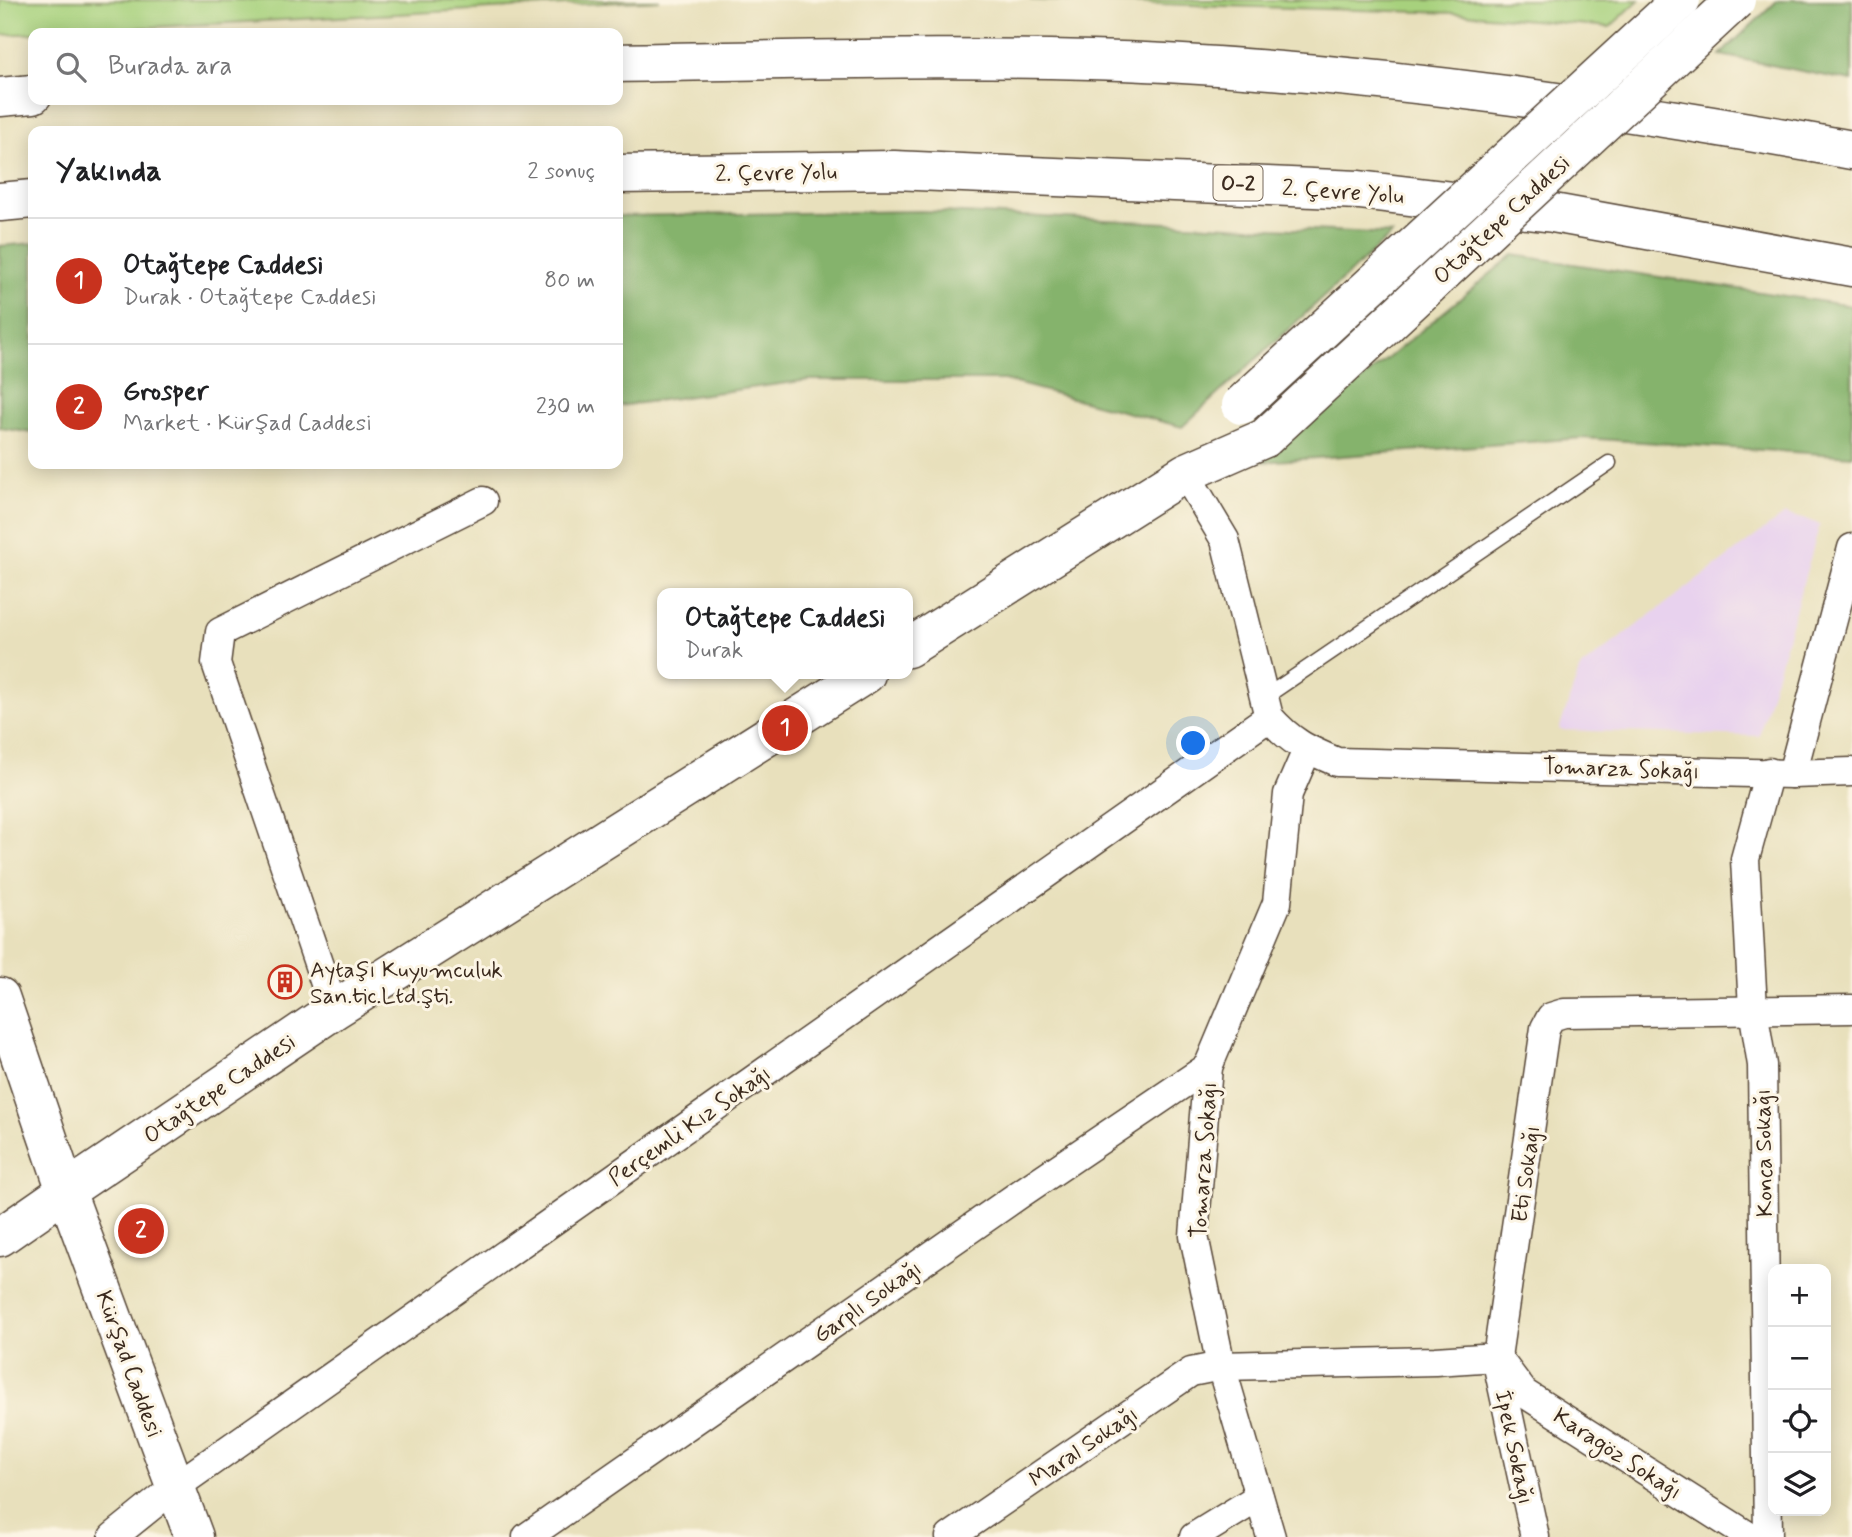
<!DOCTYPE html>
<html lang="tr">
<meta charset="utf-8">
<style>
:root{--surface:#fff;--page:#f6f6f6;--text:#202124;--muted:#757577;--line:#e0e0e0;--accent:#c8321e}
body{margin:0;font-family:Mynerve,sans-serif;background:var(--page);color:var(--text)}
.controls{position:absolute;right:21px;bottom:21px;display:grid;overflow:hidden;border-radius:14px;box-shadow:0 4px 18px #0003}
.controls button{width:63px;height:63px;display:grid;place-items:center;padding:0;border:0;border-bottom:2px solid var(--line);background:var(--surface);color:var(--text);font:35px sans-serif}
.you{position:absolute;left:1194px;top:744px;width:24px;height:24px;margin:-18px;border:5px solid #fff;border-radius:50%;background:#1a73e8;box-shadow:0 0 0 10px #1a73e833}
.badge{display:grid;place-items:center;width:46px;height:46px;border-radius:50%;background:var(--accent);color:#fff;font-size:23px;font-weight:700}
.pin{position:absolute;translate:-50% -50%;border:4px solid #fff;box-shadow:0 2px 7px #0006}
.popup{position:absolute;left:657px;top:588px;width:256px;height:91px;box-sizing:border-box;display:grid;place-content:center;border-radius:14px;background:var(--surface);filter:drop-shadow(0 2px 5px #0005);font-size:23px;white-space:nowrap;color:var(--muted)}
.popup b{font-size:26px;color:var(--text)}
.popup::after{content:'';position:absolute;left:50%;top:100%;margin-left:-14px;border:14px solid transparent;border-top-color:var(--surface)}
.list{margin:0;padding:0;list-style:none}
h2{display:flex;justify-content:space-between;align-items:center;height:91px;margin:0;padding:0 28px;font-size:30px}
h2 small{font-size:23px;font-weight:400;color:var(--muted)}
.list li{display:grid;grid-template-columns:46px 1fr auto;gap:21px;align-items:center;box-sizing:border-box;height:126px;padding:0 28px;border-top:2px solid var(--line)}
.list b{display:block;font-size:26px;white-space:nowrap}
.list p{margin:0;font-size:23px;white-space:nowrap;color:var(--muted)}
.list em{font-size:23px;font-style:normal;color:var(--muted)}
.icon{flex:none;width:38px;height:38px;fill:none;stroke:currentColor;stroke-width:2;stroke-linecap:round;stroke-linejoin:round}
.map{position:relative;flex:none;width:1852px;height:1537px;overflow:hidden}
.search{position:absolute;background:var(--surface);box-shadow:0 4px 18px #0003;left:28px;top:28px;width:595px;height:77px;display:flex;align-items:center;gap:18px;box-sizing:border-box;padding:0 24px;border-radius:14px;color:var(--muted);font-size:26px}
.panel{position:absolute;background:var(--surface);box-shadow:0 4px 18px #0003;left:28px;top:126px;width:595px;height:343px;border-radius:14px}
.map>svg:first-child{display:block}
</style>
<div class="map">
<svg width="1852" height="1537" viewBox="0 0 1852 1537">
<rect width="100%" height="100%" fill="#fcf5e5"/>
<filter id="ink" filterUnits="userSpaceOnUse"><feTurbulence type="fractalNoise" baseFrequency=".0143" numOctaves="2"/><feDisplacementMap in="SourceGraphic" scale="14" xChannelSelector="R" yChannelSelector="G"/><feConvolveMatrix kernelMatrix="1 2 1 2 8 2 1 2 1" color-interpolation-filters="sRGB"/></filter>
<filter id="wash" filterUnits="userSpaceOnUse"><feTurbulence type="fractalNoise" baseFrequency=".00686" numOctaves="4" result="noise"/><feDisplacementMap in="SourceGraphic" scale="28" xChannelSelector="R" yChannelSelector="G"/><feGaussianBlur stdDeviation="1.57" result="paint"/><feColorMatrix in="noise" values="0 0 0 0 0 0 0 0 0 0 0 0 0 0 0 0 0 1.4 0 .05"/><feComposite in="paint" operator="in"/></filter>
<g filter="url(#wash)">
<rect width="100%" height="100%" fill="#e8e0bc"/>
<polygon fill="#e8d2ee" points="1785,514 1820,524 1759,736 1559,730 1580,668"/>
<g fill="#a7d17d" stroke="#717e4e" stroke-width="2">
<polygon points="0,0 660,0 0,35"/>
<polygon points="1030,0 1639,0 1610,27 1455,13"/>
</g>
<g fill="#85b36c" stroke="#606e45" stroke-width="2">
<polygon points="1778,0 1852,0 1852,81 1720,55"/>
<polygon points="921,211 1392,234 1182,427 1004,380 809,380 618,406 618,216"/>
<polygon points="33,243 33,433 0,428 0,246"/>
<polygon points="1513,255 1852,306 1852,456 1583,438 1262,462"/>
</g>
</g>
<g filter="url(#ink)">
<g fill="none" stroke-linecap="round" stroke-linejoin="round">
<defs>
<polyline id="lane" points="1265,697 1609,463"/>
<g id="street">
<path d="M1185,473L1225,540L1269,717C1291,742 1306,749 1337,762L1792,774L1852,772"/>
<polyline points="1792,774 1852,548"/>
<polyline points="334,1010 216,663 220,632 483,501"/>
<polyline points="1497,1357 1524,1393 1750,1537"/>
<polyline points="1497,1362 1535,1537"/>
<polyline points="113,1537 175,1487 1269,717"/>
<polyline points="527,1537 1020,1194 1208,1067"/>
<polyline points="950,1537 1191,1372 1221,1366 1435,1361 1497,1357 1545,1028 1551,1017 1564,1013 1852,1009"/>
<polyline points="1194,1537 1259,1497"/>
<polyline points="1271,1537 1221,1366 1194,1236 1208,1067 1277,903 1288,794 1307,750"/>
<polyline points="1768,1537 1762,1065 1753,1009 1745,859 1769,772"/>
</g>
<g id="secondary">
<polyline points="0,997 66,1191 194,1537"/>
<polyline points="0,1237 66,1191"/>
</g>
<g id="primary">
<polyline points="908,648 1185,473 1265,438"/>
<polyline points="66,1191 334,1010 866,674"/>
</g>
<g id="highway">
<path d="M618,63C800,60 984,54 1166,63C1397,75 1625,109 1852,150"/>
<polyline points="0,97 33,94"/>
<polyline points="618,174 894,170 1359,190 1553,213 1852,267"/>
<polyline points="0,202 33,199"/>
</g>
</defs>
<use href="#lane" stroke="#554536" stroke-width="17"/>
<use href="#street" stroke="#554536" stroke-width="31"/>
<use href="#secondary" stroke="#554536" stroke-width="41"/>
<use href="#primary" stroke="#554536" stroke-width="41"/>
<use href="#highway" stroke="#554536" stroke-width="41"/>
<use href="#lane" stroke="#fff" stroke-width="14"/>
<use href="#street" stroke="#fff" stroke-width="28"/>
<use href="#secondary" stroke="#fff" stroke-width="38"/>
<use href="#primary" stroke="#fff" stroke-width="38"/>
<use href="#highway" stroke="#fff" stroke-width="38"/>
<defs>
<g id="primary-bridge">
<polyline points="1241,405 1681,0"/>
<polyline points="1265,438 1736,0"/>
</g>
</defs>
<use href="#primary-bridge" stroke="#554536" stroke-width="41" stroke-linecap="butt"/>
<use href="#primary-bridge" stroke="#fff" stroke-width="38"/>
</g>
</g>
<defs>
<symbol id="building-ring" viewBox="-11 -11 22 22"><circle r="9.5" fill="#fcf5e5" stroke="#c8321e" stroke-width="1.5"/><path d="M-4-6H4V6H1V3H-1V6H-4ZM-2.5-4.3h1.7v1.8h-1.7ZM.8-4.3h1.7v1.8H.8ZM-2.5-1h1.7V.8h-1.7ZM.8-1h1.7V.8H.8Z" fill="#c8321e"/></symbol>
</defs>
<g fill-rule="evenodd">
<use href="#building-ring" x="266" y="963" width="38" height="38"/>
</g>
<g text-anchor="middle" stroke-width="6" stroke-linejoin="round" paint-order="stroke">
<rect fill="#fcf5e5" stroke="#75675a" stroke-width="2" x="1213.5" y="165.5" width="49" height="35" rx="5"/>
<g font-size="21" font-weight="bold" fill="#3b2a1e">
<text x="1238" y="190">O-2</text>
</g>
<g font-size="23" fill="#3b2a1e" stroke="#fcf5e5">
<text transform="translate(776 172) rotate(-1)" y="8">2. Çevre Yolu</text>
<text transform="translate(1343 191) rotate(4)" y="8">2. Çevre Yolu</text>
<text transform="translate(1501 219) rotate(-43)" y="8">Otağtepe Caddesi</text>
<text transform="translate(1621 768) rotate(2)" y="8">Tomarza Sokağı</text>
<text transform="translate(219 1088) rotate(-34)" y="8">Otağtepe Caddesi</text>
<text transform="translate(689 1125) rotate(-35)" y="8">Perçemli Kız Sokağı</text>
<text transform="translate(1763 1153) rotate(-91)" y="8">Konca Sokağı</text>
<text transform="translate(1203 1160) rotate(-86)" y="8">Tomarza Sokağı</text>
<text transform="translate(1525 1174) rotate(-82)" y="8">Eti Sokağı</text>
<text transform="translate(867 1301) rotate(-35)" y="8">Garplı Sokağı</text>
<text transform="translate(130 1364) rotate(70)" y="8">Kürşad Caddesi</text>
<text transform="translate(1083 1446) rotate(-34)" y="8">Maral Sokağı</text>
<text transform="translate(1515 1447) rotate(78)" y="8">İpek Sokağı</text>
<text transform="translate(1618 1453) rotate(33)" y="8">Karagöz Sokağı</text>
</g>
<g font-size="23" fill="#3b2a1e" stroke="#fcf5e5" text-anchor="start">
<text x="310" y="977">Aytaşı Kuyumculuk<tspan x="310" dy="26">San.tic.Ltd.Şti.</tspan></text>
</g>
</g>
</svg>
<div class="controls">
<button>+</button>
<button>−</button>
<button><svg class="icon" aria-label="locate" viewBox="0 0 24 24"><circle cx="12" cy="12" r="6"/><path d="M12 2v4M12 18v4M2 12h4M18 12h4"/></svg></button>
<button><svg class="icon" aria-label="layers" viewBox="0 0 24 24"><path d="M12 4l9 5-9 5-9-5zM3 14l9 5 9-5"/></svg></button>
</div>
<div class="you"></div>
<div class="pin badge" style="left:785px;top:728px">1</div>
<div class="popup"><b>Otağtepe Caddesi</b>Durak</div>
<div class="pin badge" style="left:141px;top:1231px">2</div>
<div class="search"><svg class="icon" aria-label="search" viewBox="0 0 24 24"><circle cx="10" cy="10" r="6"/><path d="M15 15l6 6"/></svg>Burada ara</div>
<section class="panel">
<h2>Yakında<small>2 sonuç</small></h2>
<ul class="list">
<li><span class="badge">1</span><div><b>Otağtepe Caddesi</b><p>Durak · Otağtepe Caddesi</p></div><em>80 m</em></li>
<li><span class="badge">2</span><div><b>Grosper</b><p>Market · Kürşad Caddesi</p></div><em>230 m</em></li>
</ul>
</section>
</div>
